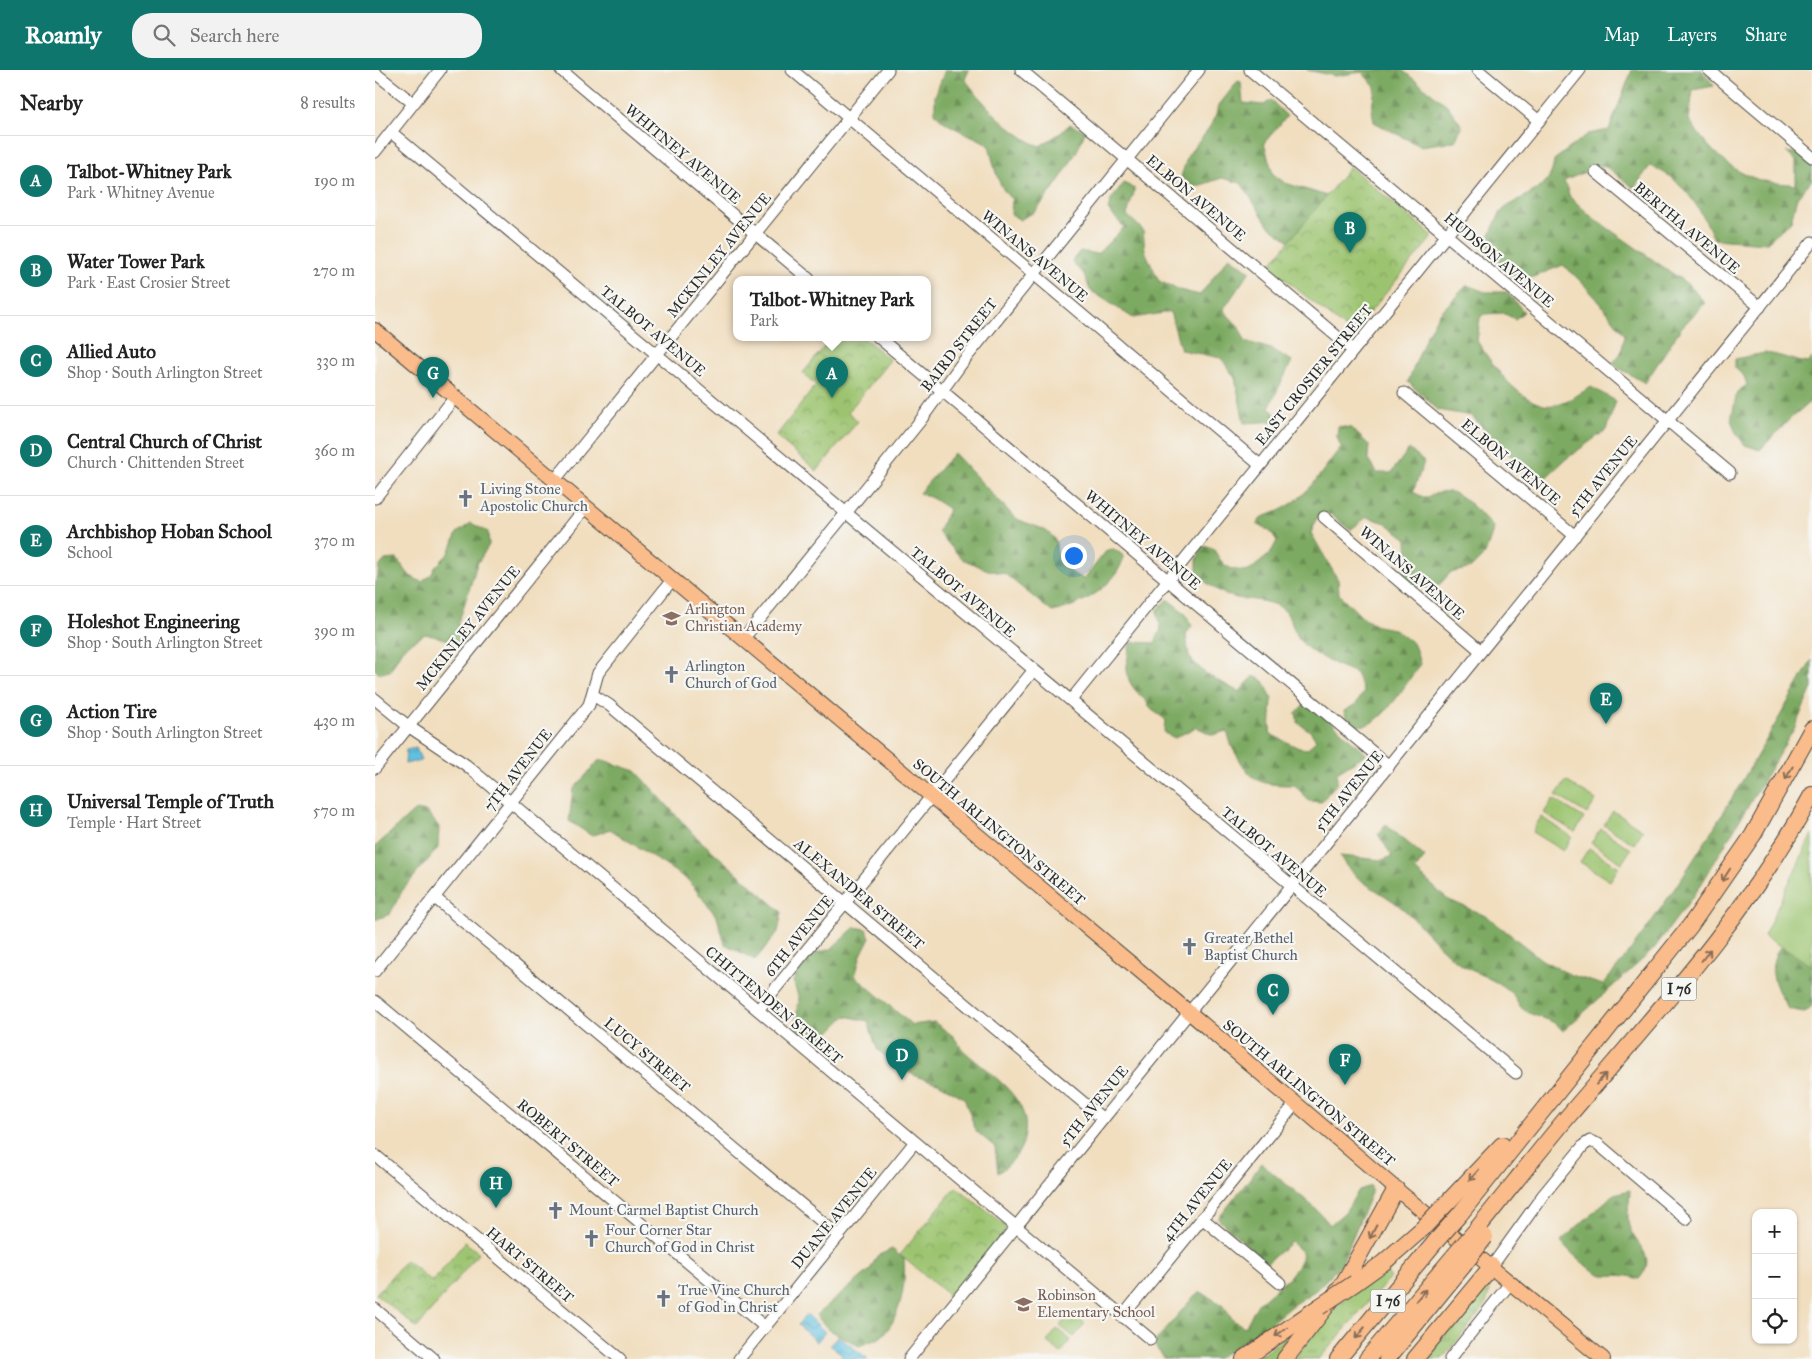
<!DOCTYPE html>
<meta charset="utf-8">
<style>
:root{--surface:#fff;--page:#f2f2f2;--text:#222;--muted:#767676;--line:#e0e0e0;--accent:#0f766e}
body{margin:0;font-family:"IM FELL Great Primer",serif;background:var(--page);color:var(--text)}
.controls{position:absolute;right:15px;bottom:15px;display:grid;overflow:hidden;border-radius:10px;box-shadow:0 1px 4px #0004}
.controls button{width:45px;height:45px;display:grid;place-items:center;padding:0;border:0;border-bottom:1px solid var(--line);background:var(--surface);color:var(--text);font:25px sans-serif}
.you{position:absolute;left:698px;top:485px;width:18px;height:18px;margin:-12px;border:4px solid #fff;border-radius:50%;background:#1a73e8;box-shadow:0 0 0 8px #1a73e833}
.badge{display:grid;place-items:center;width:32px;height:32px;border-radius:50%;background:var(--accent);color:#fff;font-size:16px;font-weight:700}
.pin{position:absolute;translate:-50% -41px;filter:drop-shadow(0 1px 2px #0008)}
.pin::after{content:'';position:absolute;top:26px;width:18px;height:15px;background:inherit;clip-path:polygon(0 0,100% 0,50% 100%)}
.popup{position:absolute;left:358px;top:206px;width:198px;height:65px;box-sizing:border-box;display:grid;place-content:center;border-radius:10px;background:var(--surface);filter:drop-shadow(0 1px 4px #0005);font-size:16px;white-space:nowrap;color:var(--muted)}
.popup b{font-size:19px;color:var(--text)}
.popup::after{content:'';position:absolute;left:50%;top:100%;margin-left:-10px;border:10px solid transparent;border-top-color:var(--surface)}
.list{margin:0;padding:0;list-style:none}
h2{display:flex;justify-content:space-between;align-items:center;height:65px;margin:0;padding:0 20px;font-size:21px}
h2 small{font-size:16px;font-weight:400;color:var(--muted)}
.list li{display:grid;grid-template-columns:32px 1fr auto;gap:15px;align-items:center;box-sizing:border-box;height:90px;padding:0 20px;border-top:1px solid var(--line)}
.list b{display:block;font-size:19px;white-space:nowrap}
.list p{margin:0;font-size:16px;white-space:nowrap;color:var(--muted)}
.list em{font-size:16px;font-style:normal;color:var(--muted)}
.icon{flex:none;width:28px;height:28px;fill:none;stroke:currentColor;stroke-width:2;stroke-linecap:round;stroke-linejoin:round}
.map{position:relative;flex:none;width:1437px;height:1289px;overflow:hidden}
header{display:flex;align-items:center;gap:30px;box-sizing:border-box;height:70px;padding:0 25px;background:var(--accent);color:#fff}
header strong{font-size:24px}
nav{display:flex;gap:28px;margin-inline-start:auto;font-size:18px}
.search{width:350px;height:45px;background:var(--page);display:flex;align-items:center;gap:12px;box-sizing:border-box;padding:0 18px;border-radius:20px;color:var(--muted);font-size:19px}
main{display:flex}
aside{flex:1;background:var(--surface)}
.map>svg:first-child{display:block}
</style>
<header>
<strong>Roamly</strong>
<div class="search"><svg class="icon" aria-label="search" viewBox="0 0 24 24"><circle cx="10" cy="10" r="6"/><path d="M15 15l6 6"/></svg>Search here</div>
<nav><a>Map</a><a>Layers</a><a>Share</a></nav>
</header>
<main>
<aside>
<h2>Nearby<small>8 results</small></h2>
<ul class="list">
<li><span class="badge">A</span><div><b>Talbot-Whitney Park</b><p>Park · Whitney Avenue</p></div><em>190 m</em></li>
<li><span class="badge">B</span><div><b>Water Tower Park</b><p>Park · East Crosier Street</p></div><em>270 m</em></li>
<li><span class="badge">C</span><div><b>Allied Auto</b><p>Shop · South Arlington Street</p></div><em>330 m</em></li>
<li><span class="badge">D</span><div><b>Central Church of Christ</b><p>Church · Chittenden Street</p></div><em>360 m</em></li>
<li><span class="badge">E</span><div><b>Archbishop Hoban School</b><p>School</p></div><em>370 m</em></li>
<li><span class="badge">F</span><div><b>Holeshot Engineering</b><p>Shop · South Arlington Street</p></div><em>390 m</em></li>
<li><span class="badge">G</span><div><b>Action Tire</b><p>Shop · South Arlington Street</p></div><em>430 m</em></li>
<li><span class="badge">H</span><div><b>Universal Temple of Truth</b><p>Temple · Hart Street</p></div><em>570 m</em></li>
</ul>
</aside>
<div class="map">
<svg width="1437" height="1289" viewBox="0 0 1437 1289">
<defs>
<pattern id="grass-tufts" width="24" height="20" patternUnits="userSpaceOnUse" patternTransform="scale(1.25)"><rect width="24" height="20" fill="#9cc470"/><path d="M3 7l-1-3M5 7V3M7 7l1-3M15 17l-1-3M17 17v-4M19 17l1-3" fill="none" stroke="#7f9f5c"/></pattern>
<pattern id="forest-firs" width="22" height="20" patternUnits="userSpaceOnUse" patternTransform="scale(1.25)"><rect width="22" height="20" fill="#7daa62"/><path d="M5 1l3.5 6h-7zM16 11l3.5 6h-7z" fill="#678b51"/></pattern>
<pattern id="park-crowns" width="20" height="18" patternUnits="userSpaceOnUse" patternTransform="scale(1.25)"><rect width="20" height="18" fill="#9cc470"/><path d="M2 6a3 3 0 1 1 6 0M12 15a3 3 0 1 1 6 0" fill="none" stroke="#7f9f5c"/></pattern>
<pattern id="water-waves" width="16" height="10" patternUnits="userSpaceOnUse" patternTransform="scale(1.25)"><rect width="16" height="10" fill="#61c1e0"/><path d="M0 5q4-4 8 0t8 0" fill="none" stroke="#509db6"/></pattern>
</defs>
<rect width="100%" height="100%" fill="#f6f6f2"/>
<filter id="ink" filterUnits="userSpaceOnUse"><feTurbulence type="fractalNoise" baseFrequency=".02" numOctaves="2"/><feDisplacementMap in="SourceGraphic" scale="10" xChannelSelector="R" yChannelSelector="G"/><feConvolveMatrix kernelMatrix="1 2 1 2 8 2 1 2 1" color-interpolation-filters="sRGB"/></filter>
<filter id="wash" filterUnits="userSpaceOnUse"><feTurbulence type="fractalNoise" baseFrequency=".0096" numOctaves="4" result="noise"/><feDisplacementMap in="SourceGraphic" scale="20" xChannelSelector="R" yChannelSelector="G"/><feGaussianBlur stdDeviation="1.12" result="paint"/><feColorMatrix in="noise" values="0 0 0 0 0 0 0 0 0 0 0 0 0 0 0 0 0 1.4 0 .05"/><feComposite in="paint" operator="in"/></filter>
<g filter="url(#wash)">
<rect width="100%" height="100%" fill="#f1debf"/>
<g fill="url(#grass-tufts)" stroke="#64784e">
<polygon points="1029,1184 1012,1204 1016,1207 944,1289 919,1289 965,1232"/>
<polygon points="1115,1221 1110,1236 1067,1289 1050,1289 1100,1230 1105,1225"/>
<polygon points="930,1255 902,1289 880,1289"/>
</g>
<g fill="url(#forest-firs)" stroke="#546a46">
<path d="M570,0H594L590,9C606,32 638,66 665,76L684,64L695,54L710,61C706,80 674,128 659,142C655,145 649,147 645,150L636,144L637,130C621,115 619,94 614,75C596,63 574,60 560,43V26Z"/>
<polygon points="932,0 1027,0 1072,35 1087,56 1080,71 1045,76 999,52 997,39 1000,17 987,2 960,6"/>
<path d="M1257,0H1327L1339,16L1318,20L1314,50C1330,74 1350,98 1379,108C1391,113 1408,113 1421,115V92L1411,82L1424,84L1437,96V110L1422,127L1416,151L1391,173L1339,169C1325,138 1308,108 1275,96L1259,118L1233,98L1221,94L1210,102L1189,111L1195,127L1217,147L1314,215L1330,233L1306,258L1270,313L1237,294L1246,283L1250,265C1231,240 1213,216 1188,195L1158,207L1135,205L1119,187L1112,171C1116,164 1123,144 1128,140C1147,123 1177,122 1179,90L1213,64L1234,60Z"/>
<polygon points="863,11 866,12 868,33 889,35 896,30 912,46 889,73 898,104 910,113 952,126 915,171 894,156 866,113 847,108 820,117 806,107 813,85 830,64 839,50 844,35"/>
<polygon points="749,113 760,119 752,145 768,160 770,181 784,211 804,220 825,225 854,187 875,201 848,240 864,257 870,271 899,280 917,291 894,337 906,351 869,353 860,308 846,288 806,280 795,242 758,248 715,220 709,204 696,192 705,181 722,184 749,157 733,140 736,130"/>
<path d="M1092,215L1110,222H1132L1149,242L1140,249L1128,243L1109,244L1105,248L1102,271C1117,294 1140,328 1169,335C1184,338 1204,324 1216,317L1241,331L1231,360L1191,389L1166,412L1120,372L1097,346L1063,340L1033,312L1051,267L1063,245Z"/>
<path d="M1389,283C1405,284 1417,291 1432,293L1437,288V330L1416,348L1385,380L1370,375L1361,363L1356,350L1362,322L1372,315L1369,306L1360,298V289Z"/>
<path d="M963,356L976,358L994,375L993,388L1002,403H1016L1034,379L1049,392L1038,422L1050,428C1055,426 1060,423 1065,422C1085,417 1106,445 1119,458L1110,484L1096,498L1075,503L1065,514L1056,519L1041,516L1028,505L1033,489L1032,469L1011,453L992,447L975,460L956,444L941,449L936,463L963,510L964,524L988,548L1002,556L1019,559L1039,574L1045,594C1032,611 1013,648 991,655C984,657 978,653 972,650L969,641L981,634L989,622L981,603C962,595 940,587 925,571C916,560 918,543 903,536C890,530 876,530 862,528C847,525 834,515 822,505V490L827,476L838,478C849,497 852,500 874,501L895,484L902,471L896,462L882,454L887,447C930,435 940,409 966,377L962,367Z"/>
<path d="M579,383L639,447C651,455 670,456 678,467C681,470 681,477 682,482C686,496 696,504 709,509L732,480L739,479L749,486C742,516 706,536 677,542L630,504L613,500L587,489L563,462L574,439L557,428L544,423Z"/>
<polygon points="96,453 113,462 114,475 102,494 83,555 95,562 90,574 50,564 28,578 15,601 3,603 0,599 0,517 4,497 10,490 22,489 35,506 47,512 56,505 61,496 74,483 82,463"/>
<path d="M792,529L810,543L817,556L811,564L814,587L831,604L864,622L879,606L889,611L897,629L895,664L924,678L933,679L941,670L935,661L923,653L921,643L930,633L943,639L991,684L962,702V713L946,732L934,731L920,715C880,715 878,712 858,679C855,673 855,667 851,661L838,665L821,657L800,668L789,663L790,649C786,646 781,643 777,640C774,637 773,633 770,630C747,609 751,601 755,572L780,573L786,559L782,541Z"/>
<path d="M1437,590V618L1419,659L1324,818L1278,880L1188,961C1178,947 1162,949 1149,940C1144,937 1142,929 1138,925C1124,910 1105,906 1089,896C1063,880 1046,852 1022,834C1001,818 978,811 965,786L1007,790L1017,786L1003,764L1011,755L1050,787L1040,800L1072,829L1113,847L1167,890L1196,905L1228,915C1310,815 1373,702 1437,590Z"/>
<polygon points="225,689 261,701 320,766 407,842 403,862 380,890 350,874 342,847 313,810 235,759 217,766 194,751 198,720"/>
<polygon points="40,740 52,742 64,757 63,778 27,821 15,844 0,850 0,777"/>
<path d="M480,857L491,859L495,867L486,885L480,906L537,955L559,952C565,957 572,961 578,966C582,971 585,977 589,981C613,1003 656,1027 650,1064C647,1082 638,1092 623,1103L620,1077L601,1061L589,1028L563,1013L543,1007L521,996L502,979L493,951L471,946L449,968L432,970L420,957L424,929L418,911L434,885L456,879Z"/>
<path d="M1410,871L1437,880V937L1429,942L1413,939C1399,914 1388,895 1410,871Z"/>
<path d="M887,1093C910,1116 935,1129 955,1155L970,1142L984,1120L996,1116V1123L966,1195L941,1220L916,1236L892,1256L841,1289H790L778,1274L820,1225L826,1222L847,1235L859,1251L870,1257L883,1234L914,1207L922,1197L928,1184L916,1172L892,1193L843,1149Z"/>
<path d="M1255,1120C1255,1131 1251,1146 1254,1156C1260,1176 1284,1186 1264,1209C1252,1204 1242,1206 1229,1205C1218,1204 1192,1180 1186,1171L1239,1124Z"/>
<path d="M517,1179L529,1189C531,1214 526,1245 509,1264C504,1270 491,1273 484,1276L453,1259L441,1245L495,1200L502,1186Z"/>
</g>
<g fill="url(#park-crowns)" stroke="#64784e">
<polygon points="975,97 1058,166 977,264 894,196"/>
<polygon points="457,267 488,267 515,290 473,342 483,351 442,401 401,366 441,315 428,303"/>
<polygon points="581,1117 633,1158 577,1228 525,1185"/>
<polygon points="90,1172 104,1183 42,1258 1,1224 31,1190 57,1212"/>
</g>
<g fill="#9cc470" stroke="#64784e">
<polygon points="1191,711 1221,730 1212,744 1181,725"/>
<polygon points="1178,729 1209,748 1200,762 1169,743"/>
<polygon points="1238,741 1268,760 1259,774 1229,755"/>
<polygon points="1166,747 1197,767 1188,781 1157,762"/>
<polygon points="1226,759 1256,779 1247,793 1216,773"/>
<polygon points="1437,764 1437,896 1389,866"/>
<polygon points="1214,778 1244,797 1235,811 1205,792"/>
<polygon points="697,1242 710,1253 699,1267 685,1256"/>
<polygon points="682,1259 696,1270 686,1283 672,1272"/>
</g>
<g fill="url(#water-waves)" stroke="#467686">
<polygon points="41,678 46,690 30,694 31,680"/>
<polygon points="430,1246 434,1246 450,1262 442,1272 423,1255"/>
<polygon points="463,1266 493,1289 466,1289 468,1285 455,1275"/>
</g>
</g>
<g filter="url(#ink)">
<g fill="none" stroke-linecap="round" stroke-linejoin="round">
<defs>
<g id="minor">
<polyline points="186,0 434,209"/>
<polyline points="417,0 885,395"/>
<polyline points="646,0 978,280"/>
<polyline points="875,0 1355,403"/>
<polyline points="1103,0 1164,51"/>
<polyline points="1334,0 1437,87"/>
<polyline points="0,3 38,33"/>
<polyline points="17,63 1141,1003"/>
<polyline points="0,82 65,0"/>
<polyline points="1221,102 1385,237"/>
<polyline points="503,267 1014,696"/>
<polyline points="1029,323 1200,466"/>
<polyline points="179,411 513,0"/>
<polyline points="0,428 80,327"/>
<polyline points="949,447 1106,581"/>
<polyline points="368,569 471,443 545,351 587,293 824,0"/>
<polyline points="218,625 234,635 728,1049"/>
<polyline points="0,629 33,656 91,695 775,1269"/>
<polyline points="696,630 1205,0"/>
<polyline points="0,698 211,437"/>
<polyline points="60,828 464,1166"/>
<polyline points="0,901 214,635 223,603 297,510"/>
<polyline points="0,931 390,1257"/>
<polyline points="383,940 658,601"/>
<polyline points="0,1085 245,1289"/>
<polyline points="827,1148 905,1213"/>
<polyline points="1117,1196 1168,1125 1209,1075 1215,1071 1223,1074 1311,1149"/>
<polyline points="0,1239 59,1289"/>
<polyline points="747,1247 921,1033"/>
<polyline points="364,1289 539,1073"/>
<polyline points="534,1289 1437,172"/>
<polyline points="1075,1289 1136,1212"/>
</g>
<polyline id="major" points="0,260 815,943 1021,1119 1228,1289"/>
<g id="highway">
<polyline points="1072,1133 1127,1075"/>
<polyline points="1085,1144 1315,856 1378,765 1437,659"/>
<path d="M1102,1159C1133,1121 1163,1082 1195,1044C1283,941 1372,845 1437,725"/>
<polyline points="980,1213 1008,1193 1047,1159"/>
<polyline points="869,1289 944,1237"/>
<polyline points="910,1289 967,1216 1021,1119"/>
<polyline points="963,1289 1061,1171"/>
<polyline points="992,1289 1079,1186"/>
<polyline points="1012,1289 1088,1196"/>
<polyline points="1040,1289 1117,1196"/>
</g>
</defs>
<use href="#minor" stroke="#494641" stroke-width="13"/>
<use href="#major" stroke="#494641" stroke-width="16"/>
<use href="#highway" stroke="#494641" stroke-width="18"/>
<use href="#minor" stroke="#fff" stroke-width="11"/>
<use href="#major" stroke="#fabc8b" stroke-width="14"/>
<use href="#highway" stroke="#fabc8b" stroke-width="16"/>
<defs>
<g id="highway-bridge">
<polyline points="1047,1159 1072,1133"/>
<polyline points="1061,1171 1085,1144"/>
<polyline points="1079,1186 1102,1159"/>
<polyline points="1088,1196 1110,1167"/>
<polyline points="944,1237 980,1213"/>
</g>
</defs>
<use href="#highway-bridge" stroke="#494641" stroke-width="18" stroke-linecap="butt"/>
<use href="#highway-bridge" stroke="#fabc8b" stroke-width="16"/>
</g>
<defs><path id="oneway-shaft" d="M-6 0H5M1.5-3L5.5 0L1.5 3" fill="none" stroke-width="1.6" stroke-linecap="round" stroke-linejoin="round" transform="scale(1.25)"/></defs>
<g stroke="#886c56">
<use href="#oneway-shaft" transform="translate(1414 703) rotate(119)"/>
<use href="#oneway-shaft" transform="translate(1351 805) rotate(123)"/>
<use href="#oneway-shaft" transform="translate(1331 885) rotate(-53)"/>
<use href="#oneway-shaft" transform="translate(1226 1009) rotate(-49)"/>
<use href="#oneway-shaft" transform="translate(1099 1105) rotate(132)"/>
<use href="#oneway-shaft" transform="translate(998 1162) rotate(117)"/>
<use href="#oneway-shaft" transform="translate(1046 1225) rotate(-50)"/>
<use href="#oneway-shaft" transform="translate(906 1262) rotate(145)"/>
<use href="#oneway-shaft" transform="translate(985 1263) rotate(130)"/>
</g>
</g>
<defs>
<symbol id="church-bare" viewBox="-9 -9 18 18"><path d="M-1.2-6h2.4v3.5h3.3v2.4h-3.3V6h-2.4V-.1h-3.3v-2.4h3.3Z" fill="#6b7280" stroke="#f6f6f2" stroke-width="2.5" paint-order="stroke"/></symbol>
<symbol id="school-bare" viewBox="-9 -9 18 18"><path d="M0-5L7-2L0 1L-7-2ZM-4 1L0 2.5L4 1V4Q0 6-4 4Z" fill="#8d6e63" stroke="#f6f6f2" stroke-width="2.5" paint-order="stroke"/></symbol>
</defs>
<g fill-rule="evenodd">
<use href="#church-bare" x="78" y="416" width="25" height="25"/>
<use href="#school-bare" x="284" y="536" width="25" height="25"/>
<use href="#church-bare" x="284" y="592" width="25" height="25"/>
<use href="#church-bare" x="802" y="864" width="25" height="25"/>
<use href="#church-bare" x="168" y="1128" width="25" height="25"/>
<use href="#church-bare" x="204" y="1156" width="25" height="25"/>
<use href="#church-bare" x="276" y="1216" width="25" height="25"/>
<use href="#school-bare" x="636" y="1222" width="25" height="25"/>
</g>
<g text-anchor="middle" stroke-width="4.5" stroke-linejoin="round" paint-order="stroke">
<g fill="#f6f6f2" stroke="#686867" stroke-width="1">
<rect x="1286.5" y="907.5" width="35" height="23" rx="4"/>
<rect x="995.5" y="1219.5" width="35" height="23" rx="4"/>
</g>
<g font-size="14" font-weight="bold" fill="#2b2b2b">
<text x="1304" y="924">I 76</text>
<text x="1013" y="1236">I 76</text>
</g>
<g font-size="15" fill="#2b2b2b" stroke="#f6f6f2">
<text transform="translate(308 84) rotate(40)" y="5">WHITNEY AVENUE</text>
<text transform="translate(821 128) rotate(40)" y="5">ELBON AVENUE</text>
<text transform="translate(1312 158) rotate(40)" y="5">BERTHA AVENUE</text>
<text transform="translate(344 185) rotate(-51)" y="5">MCKINLEY AVENUE</text>
<text transform="translate(660 186) rotate(40)" y="5">WINANS AVENUE</text>
<text transform="translate(1124 190) rotate(40)" y="5">HUDSON AVENUE</text>
<text transform="translate(278 261) rotate(40)" y="5">TALBOT AVENUE</text>
<text transform="translate(584 275) rotate(-52)" y="5">BAIRD STREET</text>
<text transform="translate(939 305) rotate(-51)" y="5">EAST CROSIER STREET</text>
<text transform="translate(1136 392) rotate(40)" y="5">ELBON AVENUE</text>
<text transform="translate(1228 406) rotate(-51)" y="5">5TH AVENUE</text>
<text transform="translate(768 470) rotate(40)" y="5">WHITNEY AVENUE</text>
<text transform="translate(1037 503) rotate(41)" y="5">WINANS AVENUE</text>
<text transform="translate(588 522) rotate(40)" y="5">TALBOT AVENUE</text>
<text transform="translate(93 558) rotate(-51)" y="5">MCKINLEY AVENUE</text>
<text transform="translate(143 700) rotate(-52)" y="5">7TH AVENUE</text>
<text transform="translate(974 721) rotate(-51)" y="5">5TH AVENUE</text>
<text transform="translate(624 762) rotate(40)" y="5">SOUTH ARLINGTON STREET</text>
<text transform="translate(899 782) rotate(40)" y="5">TALBOT AVENUE</text>
<text transform="translate(484 824) rotate(40)" y="5">ALEXANDER STREET</text>
<text transform="translate(424 866) rotate(-51)" y="5">6TH AVENUE</text>
<text transform="translate(399 935) rotate(40)" y="5">CHITTENDEN STREET</text>
<text transform="translate(272 985) rotate(40)" y="5">LUCY STREET</text>
<text transform="translate(934 1023) rotate(40)" y="5">SOUTH ARLINGTON STREET</text>
<text transform="translate(719 1036) rotate(-51)" y="5">5TH AVENUE</text>
<text transform="translate(193 1073) rotate(40)" y="5">ROBERT STREET</text>
<text transform="translate(822 1130) rotate(-51)" y="5">4TH AVENUE</text>
<text transform="translate(459 1148) rotate(-51)" y="5">DUANE AVENUE</text>
<text transform="translate(155 1195) rotate(40)" y="5">HART STREET</text>
</g>
<g font-size="15" fill="#5b616d" stroke="#f6f6f2" text-anchor="start">
<text x="105" y="424">Living Stone<tspan x="105" dy="17">Apostolic Church</tspan></text>
<text x="310" y="601">Arlington<tspan x="310" dy="17">Church of God</tspan></text>
<text x="829" y="873">Greater Bethel<tspan x="829" dy="17">Baptist Church</tspan></text>
<text x="194" y="1145">Mount Carmel Baptist Church</text>
<text x="230" y="1165">Four Corner Star<tspan x="230" dy="17">Church of God in Christ</tspan></text>
<text x="303" y="1225">True Vine Church<tspan x="303" dy="17">of God in Christ</tspan></text>
</g>
<g font-size="15" fill="#785e54" stroke="#f6f6f2" text-anchor="start">
<text x="310" y="544">Arlington<tspan x="310" dy="17">Christian Academy</tspan></text>
<text x="662" y="1230">Robinson<tspan x="662" dy="17">Elementary School</tspan></text>
</g>
</g>
</svg>
<div class="controls">
<button>+</button>
<button>−</button>
<button><svg class="icon" aria-label="locate" viewBox="0 0 24 24"><circle cx="12" cy="12" r="6"/><path d="M12 2v4M12 18v4M2 12h4M18 12h4"/></svg></button>
</div>
<div class="you"></div>
<div class="pin badge" style="left:457px;top:328px">A</div>
<div class="popup"><b>Talbot-Whitney Park</b>Park</div>
<div class="pin badge" style="left:975px;top:183px">B</div>
<div class="pin badge" style="left:898px;top:945px">C</div>
<div class="pin badge" style="left:527px;top:1010px">D</div>
<div class="pin badge" style="left:1231px;top:654px">E</div>
<div class="pin badge" style="left:970px;top:1015px">F</div>
<div class="pin badge" style="left:58px;top:328px">G</div>
<div class="pin badge" style="left:121px;top:1138px">H</div>
</div>
</main>
